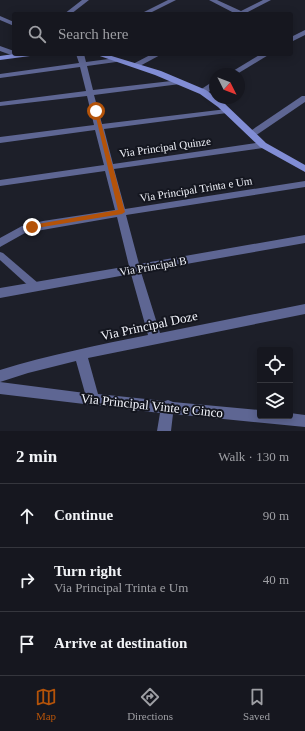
<!DOCTYPE html>
<meta charset="utf-8">
<style>
:root{--surface:#16171f;--page:#1f2028;--text:#f1f3f6;--muted:#9e9fa4;--line:#35363d;--accent:#b45309}
body{margin:0;font-family:Georgia,serif;background:var(--page);color:var(--text)}
.controls{position:absolute;right:12px;bottom:12px;display:grid;overflow:hidden;border-radius:4px;box-shadow:0 2px 10px #0003}
.controls button{width:36px;height:36px;display:grid;place-items:center;padding:0;border:0;border-bottom:1px solid var(--line);background:var(--surface);color:var(--text);font:20px sans-serif}
.compass{position:absolute;left:209px;top:68px;width:36px;height:36px;border-radius:50%;background:var(--surface);box-shadow:0 2px 10px #0003;rotate:132deg}
.stop{position:absolute;width:12px;height:12px;margin:-9px;border:3px solid #b45309;border-radius:50%;background:#fff}
.stop.end{background:#b45309;border-color:#fff;box-shadow:0 1px 4px #0008}
.list{margin:0;padding:0;list-style:none}
h2{display:flex;justify-content:space-between;align-items:center;height:52px;margin:0;padding:0 16px;font-size:17px}
h2 small{font-size:13px;font-weight:400;color:var(--muted)}
.list li{display:grid;grid-template-columns:26px 1fr auto;gap:12px;align-items:center;box-sizing:border-box;height:64px;padding:0 16px;border-top:1px solid var(--line)}
.list b{display:block;font-size:15px;white-space:nowrap}
.list p{margin:0;font-size:13px;white-space:nowrap;color:var(--muted)}
.list em{font-size:13px;font-style:normal;color:var(--muted)}
.icon{flex:none;width:22px;height:22px;fill:none;stroke:currentColor;stroke-width:2;stroke-linecap:round;stroke-linejoin:round}
.map{position:relative;flex:none;width:305px;height:431px;overflow:hidden}
.search{position:absolute;background:var(--surface);box-shadow:0 2px 10px #0003;left:12px;right:12px;top:12px;height:44px;display:flex;align-items:center;gap:10px;box-sizing:border-box;padding:0 14px;border-radius:4px;color:var(--muted);font-size:15px}
.sheet{height:244px;background:var(--surface)}
nav{display:flex;justify-content:space-around;align-items:center;box-sizing:border-box;height:56px;border-top:1px solid var(--line);background:var(--surface);font-size:11px;color:var(--muted)}
nav a{display:grid;justify-items:center;gap:2px}
nav .on{color:var(--accent)}
.map>svg:first-child{display:block}
</style>
<div class="map">
<svg width="305" height="431" viewBox="0 0 305 431">
<rect width="100%" height="100%" fill="#1d1f29"/>
<g fill="none" stroke-linecap="round" stroke-linejoin="round">
<polygon fill="#5e6693" fill-rule="evenodd" points="0,252 3,253 38,283 39,286 38,289 35,290 32,289 0,260"/>
<g fill="#5e6693" fill-rule="evenodd">
<polygon points="82,0 89,0 71,14 64,14"/>
<polygon points="168,0 176,0 148,14 140,14"/>
<polygon points="209,0 217,0 241,11 263,0 271,0 244,14 236,14"/>
<polygon points="0,16 14,22 14,26 0,20"/>
<polygon points="305,30 305,35 291,42 291,37"/>
<polygon points="0,46 14,51 14,54 18,54 14,56 0,51"/>
<path d="M76,54H84L86,62L116,58L120,60L116,62L87,66L93,90L180,80L184,82L180,84L94,95L102,124L227,109L231,111L227,113L104,129L113,164L263,142L267,145L263,148L114,169L125,209L305,181V187L126,215L139,264L305,235V243L141,272L160,333L305,304V314L88,358L98,394L165,401L168,400L173,402L260,410V416H290V413L305,415V427L173,414L171,431H157L160,413L0,394V382L85,393L76,361L28,373L0,382V370C49,355 98,345 148,335L131,274L0,298V288L129,266L117,217L25,233L0,247V238L22,226L43,221L115,210L105,171L0,186V180L104,165L95,130L0,143V137L94,125L87,96L0,106V102L86,91L80,67L0,78V74L79,63Z"/>
<polygon points="152,54 162,54 138,67 132,67 131,65"/>
<polygon points="261,54 270,54 237,74 228,74"/>
<polygon points="212,82 215,82 215,87 206,94 200,94 200,90"/>
<polygon points="302,96 305,96 305,102 255,136 249,136 248,134 249,132"/>
</g>
<g fill="#818dd5" fill-rule="evenodd">
<polygon points="14,54 34,54 30,56 0,60 0,56"/>
<polygon points="94,54 105,54 161,71 206,90 224,103 266,143 305,165 305,172 260,147 218,107 200,94 155,75"/>
</g>
</g>
<polygon fill="#b45309" points="94,109 98,111 125,212 122,214 30,229 29,227 32,225 118,210"/>
<g text-anchor="middle" stroke-width="4" stroke-linejoin="round" paint-order="stroke">
<g font-size="11" fill="#f3f5fc" stroke="#14161f">
<text transform="translate(165 147) rotate(-8)" y="4">Via Principal Quinze</text>
<text transform="translate(196 189) rotate(-9)" y="4">Via Principal Trinta e Um</text>
<text transform="translate(153 266) rotate(-10)" y="4">Via Principal B</text>
</g>
<g font-size="13" fill="#f3f5fc" stroke="#14161f">
<text transform="translate(149 325) rotate(-12)" y="5">Via Principal Doze</text>
<text transform="translate(152 405) rotate(6)" y="5">Via Principal Vinte e Cinco</text>
</g>
</g>
</svg>
<div class="controls">
<button><svg class="icon" aria-label="locate" viewBox="0 0 24 24"><circle cx="12" cy="12" r="6"/><path d="M12 2v4M12 18v4M2 12h4M18 12h4"/></svg></button>
<button><svg class="icon" aria-label="layers" viewBox="0 0 24 24"><path d="M12 4l9 5-9 5-9-5zM3 14l9 5 9-5"/></svg></button>
</div>
<svg class="compass" viewBox="-18 -18 36 36"><path d="M0-13l5 13h-10z" fill="#e53935"/><path d="M0 13l5-13h-10z" fill="#9e9fa4"/></svg>
<div class="stop" style="left:96px;top:111px"></div>
<div class="stop end" style="left:32px;top:227px"></div>
<div class="search"><svg class="icon" aria-label="search" viewBox="0 0 24 24"><circle cx="10" cy="10" r="6"/><path d="M15 15l6 6"/></svg>Search here</div>
</div>
<section class="sheet">
<h2>2 min<small>Walk · 130 m</small></h2>
<ul class="list">
<li><svg class="icon" aria-label="ahead" viewBox="0 0 24 24"><path d="M12 20V5M6 11l6-6 6 6"/></svg><div><b>Continue</b></div><em>90 m</em></li>
<li><svg class="icon" aria-label="right" viewBox="0 0 24 24"><path d="M7 20v-9h11M14 6l5 5-5 5"/></svg><div><b>Turn right</b><p>Via Principal Trinta e Um</p></div><em>40 m</em></li>
<li><svg class="icon" aria-label="arrive" viewBox="0 0 24 24"><path d="M6 21V4h12l-3 4 3 4H6"/></svg><div><b>Arrive at destination</b></div></li>
</ul>
</section>
<nav>
<a class="on"><svg class="icon" aria-label="map" viewBox="0 0 24 24"><path d="M3 6l6-2 6 2 6-2v14l-6 2-6-2-6 2zM9 4v14M15 6v14"/></svg>Map</a>
<a><svg class="icon" aria-label="directions" viewBox="0 0 24 24"><path d="M12 3l9 9-9 9-9-9zM9 14v-3h6M13 9l2 2-2 2"/></svg>Directions</a>
<a><svg class="icon" aria-label="saved" viewBox="0 0 24 24"><path d="M7 4h10v16l-5-4-5 4z"/></svg>Saved</a>
</nav>
